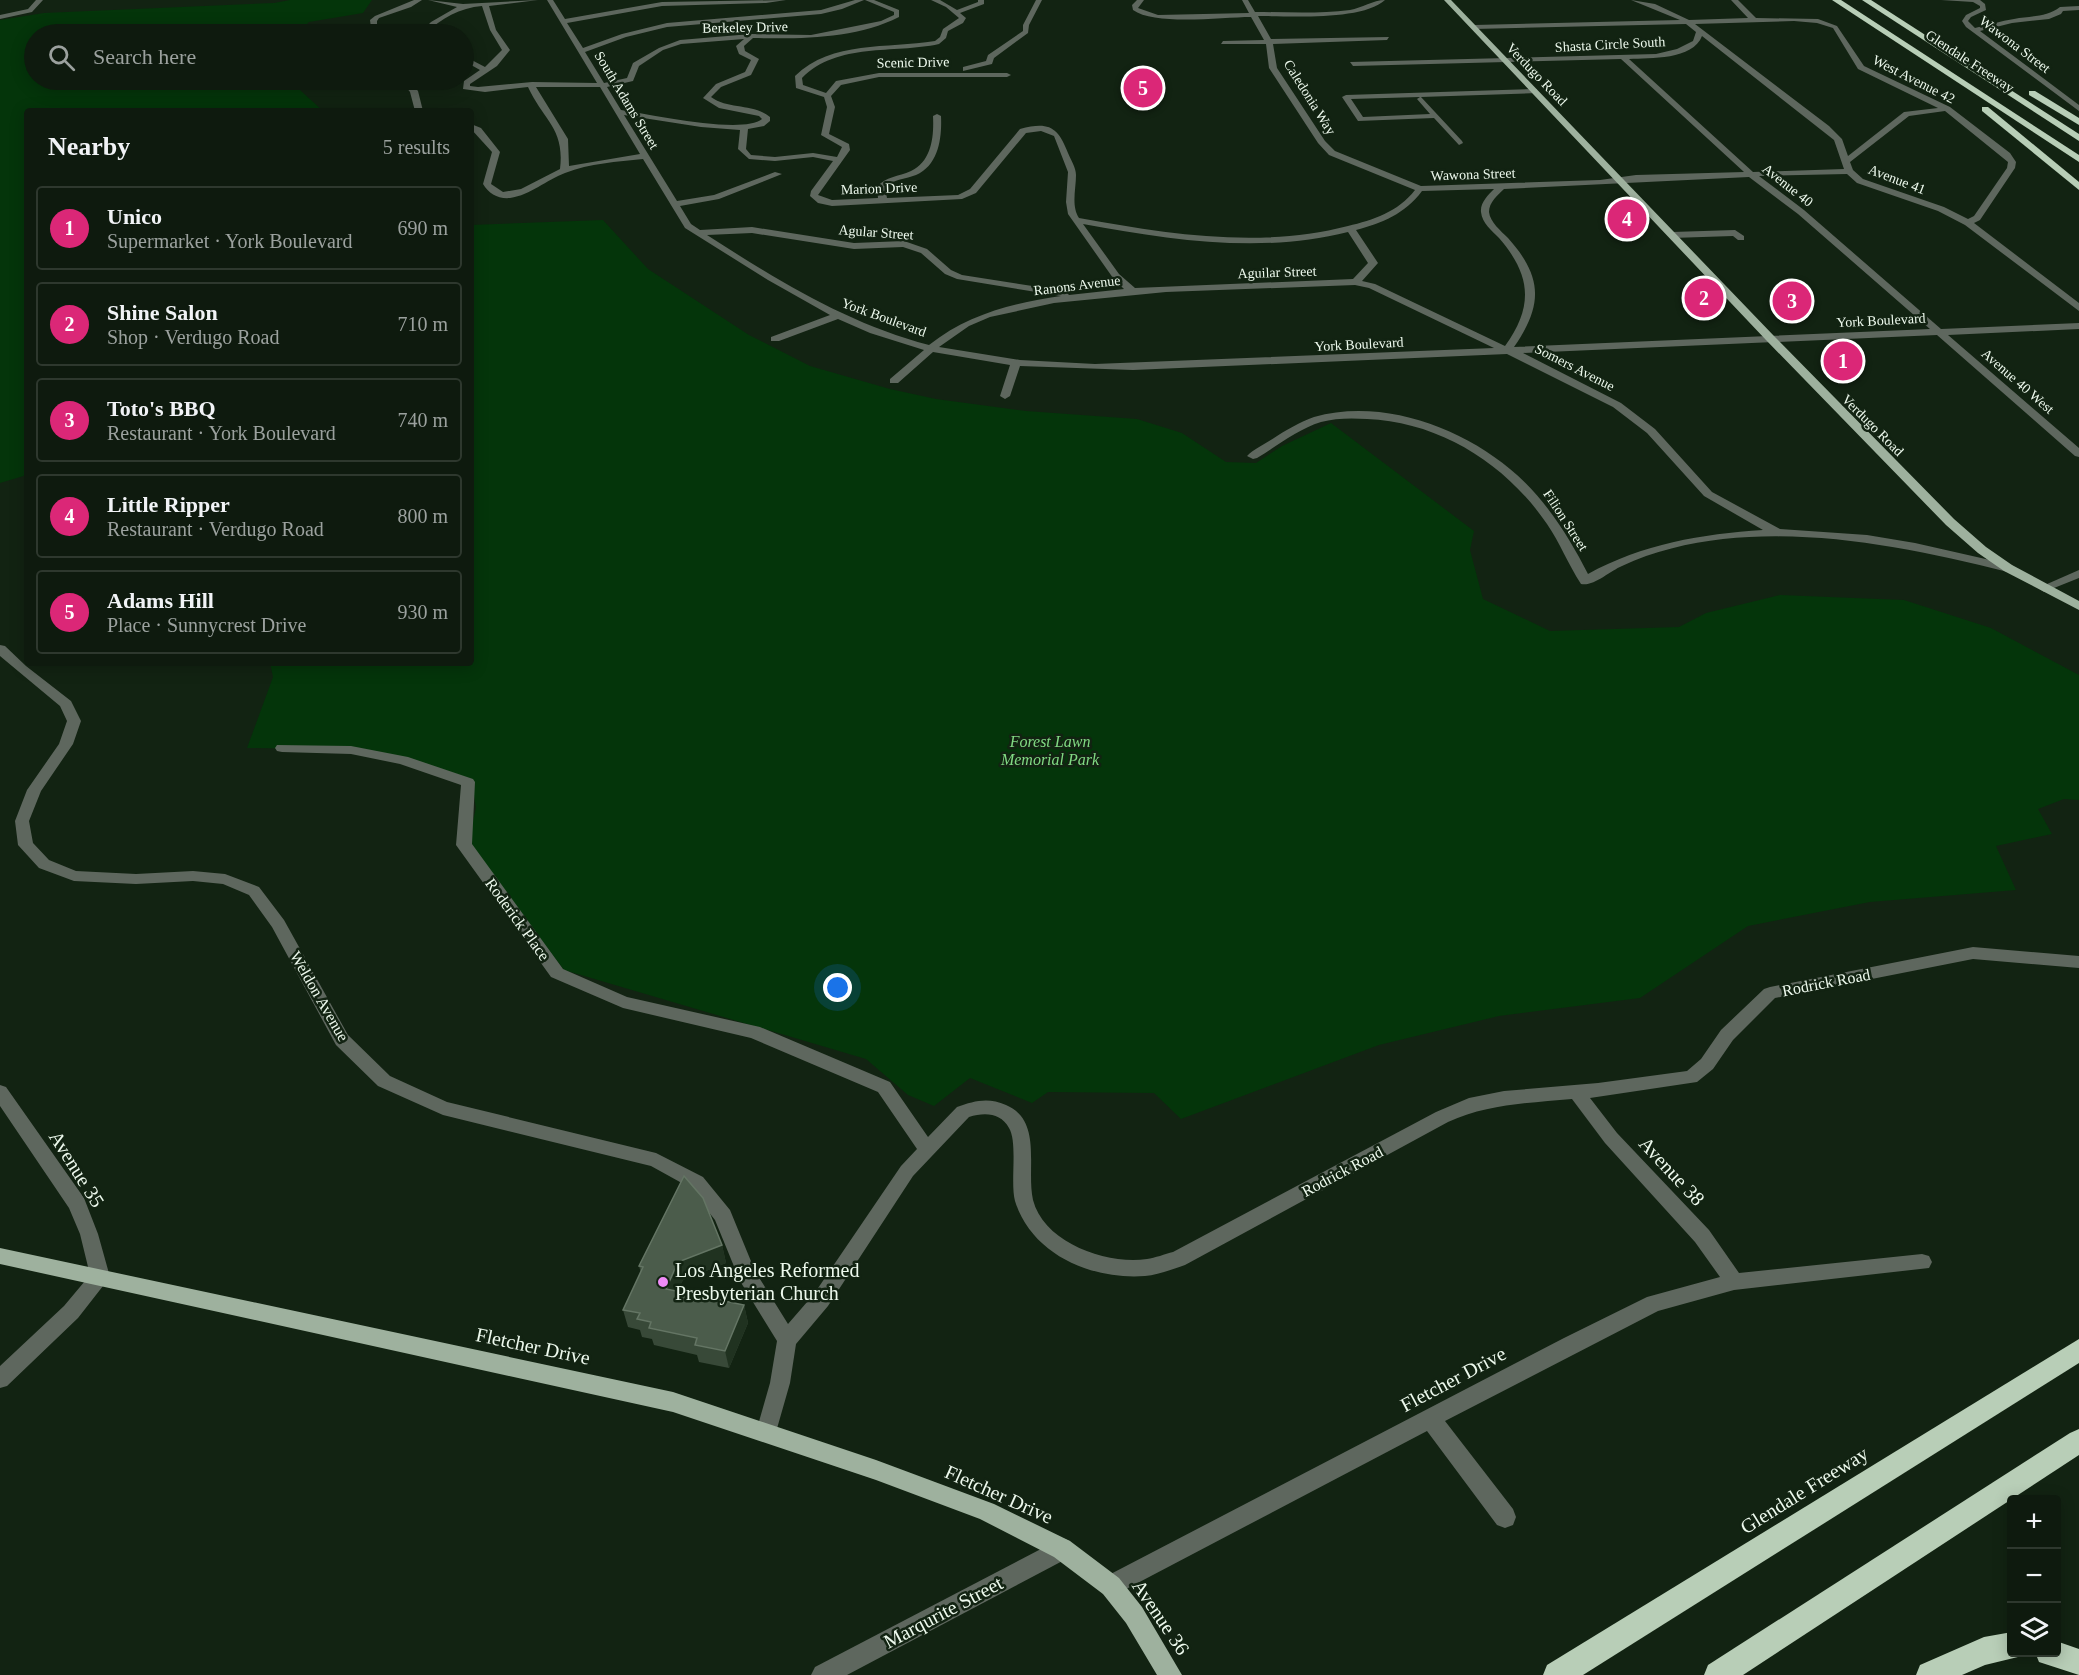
<!DOCTYPE html>
<meta charset="utf-8">
<style>
:root{--surface:#0e1a0e;--page:#172317;--text:#f1f3f6;--muted:#9ba19e;--line:#2e382e;--accent:#db2777}
body{margin:0;font-family:"Times New Roman",serif;background:var(--page);color:var(--text)}
.controls{position:absolute;right:18px;bottom:18px;display:grid;overflow:hidden;border-radius:6px;box-shadow:0 3px 15px #0003}
.controls button{width:54px;height:54px;display:grid;place-items:center;padding:0;border:0;border-bottom:2px solid var(--line);background:var(--surface);color:var(--text);font:30px sans-serif}
.you{position:absolute;left:838px;top:988px;width:21px;height:21px;margin:-15px;border:4px solid #fff;border-radius:50%;background:#1a73e8;box-shadow:0 0 0 9px #1a73e833}
.badge{display:grid;place-items:center;width:39px;height:39px;border-radius:50%;background:var(--accent);color:#fff;font-size:20px;font-weight:700}
.pin{position:absolute;translate:-50% -50%;border:3px solid #fff;box-shadow:0 2px 6px #0006}
.list{margin:0;padding:0;list-style:none}
h2{display:flex;justify-content:space-between;align-items:center;height:78px;margin:0;padding:0 24px;font-size:26px}
h2 small{font-size:20px;font-weight:400;color:var(--muted)}
.list li{display:grid;grid-template-columns:39px 1fr auto;gap:18px;align-items:center;box-sizing:border-box;height:84px;margin:0 12px 12px;padding:0 12px;border:2px solid var(--line);border-radius:6px}
.list b{display:block;font-size:22px;white-space:nowrap}
.list p{margin:0;font-size:20px;white-space:nowrap;color:var(--muted)}
.list em{font-size:20px;font-style:normal;color:var(--muted)}
.icon{flex:none;width:33px;height:33px;fill:none;stroke:currentColor;stroke-width:2;stroke-linecap:round;stroke-linejoin:round}
.map{position:relative;flex:none;width:2079px;height:1675px;overflow:hidden}
.search{position:absolute;background:var(--surface);box-shadow:0 3px 15px #0003;left:24px;top:24px;width:450px;height:66px;display:flex;align-items:center;gap:15px;box-sizing:border-box;padding:0 21px;border-radius:33px;color:var(--muted);font-size:22px}
.panel{position:absolute;background:var(--surface);box-shadow:0 3px 15px #0003;left:24px;top:108px;width:450px;height:558px;border-radius:6px}
.map>svg:first-child{display:block}
</style>
<div class="map">
<svg width="2079" height="1675" viewBox="0 0 2079 1675">
<rect width="100%" height="100%" fill="#122312"/>
<g fill="#04350a">
<polygon points="290,0 372,0 363,13 309,22 297,34 34,34 34,80 289,80 323,111 27,111 27,475 0,483 0,20 44,13 274,3"/>
<polygon points="603,220 648,269 749,335 810,366 890,389 936,399 1026,411 1137,419 1182,433 1226,462 1256,463 1282,446 1331,423 1474,531 1470,550 1483,599 1550,631 1679,627 1706,613 1780,595 1904,600 1991,628 2079,675 2079,800 2064,799 2038,809 2052,834 1996,846 2016,890 1870,902 1748,926 1640,998 1499,1016 1379,1045 1181,1119 1154,1093 1048,1092 1032,1103 970,1078 934,1106 908,1095 866,1059 564,970 468,843 476,808 473,789 446,772 327,749 247,748 273,677 270,663 471,663 471,225"/>
</g>
<g fill="none" stroke-linecap="round" stroke-linejoin="round">
<g fill="#5e675e" fill-rule="evenodd">
<polygon points="36,0 43,0 32,12 0,19 0,15 28,9"/>
<polygon points="414,0 422,0 411,7 379,18 377,21 377,30 373,34 366,34 371,28 370,20 375,16"/>
<path d="M428,0L463,4L538,0L489,6L496,30L510,50L497,66L470,84V86L478,87L532,82L597,83L547,0H553L565,19L662,2L786,0L766,3L662,6L567,23L583,48L622,34L667,23L821,10L855,0H864L842,9L821,14L667,27L626,37L585,52L604,83L627,78L633,63L659,48L680,40L751,34L811,35L881,21L894,15V12L865,0H874L899,10V17C856,39 800,39 753,38L744,46L745,51L759,59L751,75L721,87L711,97C729,110 753,103 770,117V121L764,126L748,129L746,149L751,155L775,157L813,153L837,157L842,147L821,135L827,107L824,97L796,88L795,76C832,40 887,49 935,41L940,37L943,29L959,18L946,7L931,0H940L957,10L978,2V0H984V4L960,13L966,18L963,23L948,31L946,38L939,44C893,54 838,42 802,78L803,85L826,93L836,81L879,73H1007L1011,75L1007,77H879L841,85L831,96L835,107L829,134L849,144L850,150L818,195L832,200L878,198L877,187C886,176 898,177 911,171C932,161 934,136 933,116L937,114L941,116C942,137 939,165 916,175C906,179 894,179 885,187L887,198L958,195L970,189L1020,129C1049,121 1058,127 1068,153C1071,160 1076,168 1076,175C1076,189 1071,206 1079,218C1168,234 1259,249 1348,226C1373,220 1398,212 1415,190L1329,155L1318,143L1269,68L1266,44H1221L1223,41L1264,40L1251,17C1222,17 1155,26 1133,10L1132,5L1137,0H1144L1138,8L1158,15L1249,13L1242,0H1248L1255,12C1286,12 1319,14 1350,10C1362,8 1373,0 1385,0C1362,21 1290,16 1258,16L1271,39L1389,37L1387,40L1273,44L1277,68L1325,141L1335,151L1421,186L1600,180L1636,175L1744,172L1621,59L1353,66L1350,62L1656,54L1677,49L1693,41L1696,32L1686,24L1474,29L1471,27L1474,25L1680,20L1631,0L1655,4L1689,20L1748,18L1731,0H1738L1756,18L1818,19L1837,26L1864,66L1950,107L2010,153L2016,162L2015,168L1980,220L1974,223L2079,303V311L1965,225L1938,211L1857,183L1847,174L1759,176L1804,210L1941,329L2079,323V329L1948,335L2079,448V457L2075,456L1937,335L1523,353L1621,403L1655,429L1712,492L1780,529L1867,535L1915,543L2012,565L2014,568L2008,572C1915,549 1819,529 1723,539C1689,543 1653,551 1622,566C1610,571 1593,587 1581,584C1568,564 1560,543 1547,524C1506,464 1440,422 1367,419C1352,418 1335,418 1321,422C1298,429 1277,446 1257,458L1253,459L1247,456C1254,449 1265,444 1274,438C1286,430 1300,422 1314,417C1380,398 1459,426 1510,469C1544,497 1568,535 1588,574C1642,544 1702,534 1763,530L1704,496L1647,433L1613,407L1507,354L1133,370L1020,366L1010,396L1005,399L1000,396L1010,365L933,352L898,383H890V379L924,350L870,333L838,319L779,341H771V337L830,315L768,280L685,228L643,159C617,162 590,163 565,173C546,180 531,195 510,198C498,199 489,194 483,184L492,152L471,129V124L481,128L500,152L491,184L503,192L521,189L560,169C565,128 543,120 528,87L485,92L463,89L464,81L480,70L464,61V56L485,67L502,50L490,30L482,6C460,8 441,18 425,34H419L431,22L457,7ZM1794,21L1817,23L1833,28L1858,69L1938,108L1904,112L1848,156L1842,139L1829,126L1695,24ZM1702,36L1834,140L1844,169L1753,172L1629,59C1650,58 1693,60 1702,36ZM744,39L736,46L739,54L751,60L745,72L716,84L703,98L719,108L759,116L762,119C743,135 648,114 621,110L607,87L633,81L639,66L663,50L681,44ZM536,87H600L640,154L569,166L568,139ZM1945,111L2008,162L2007,168L1974,216L1968,219L1944,207L1863,179L1853,170L1850,162L1909,116ZM624,115L701,127L740,130L738,149L749,159L775,161L813,157L833,161L811,191L810,196L818,203L832,206L962,199L976,193L1026,133L1041,131L1054,136L1068,172L1066,202L1068,214L1113,278L1124,289L1069,295L1065,291L962,275L951,270L927,249L904,241L854,243L752,227L700,230L691,224L680,206L719,199L782,174L775,172L714,195L677,201ZM1749,177L1798,214L1930,329L1514,347C1543,305 1543,277 1508,238C1501,231 1490,222 1489,212C1489,202 1498,195 1504,189ZM1494,189C1488,195 1480,203 1481,212C1482,223 1492,231 1499,238C1531,275 1534,306 1505,346L1375,284L1362,281L1378,263L1356,230C1382,223 1405,214 1422,191ZM1083,224C1171,240 1261,254 1348,232L1368,263L1353,279L1135,288L1119,274ZM752,233L854,249L903,247L921,253L945,274L957,279L1061,296C1013,303 968,314 929,345C848,324 777,280 707,235ZM1355,285L1369,288L1494,348L1095,364L1020,360L939,347L969,326L990,317L1054,303L1166,292Z"/>
<polygon points="1036,0 1042,0 1029,25 1028,33 994,58 992,64 963,71 963,67 986,61 988,55 1023,31 1023,25"/>
<path d="M1941,0H1980L1985,4L1986,10L1971,17L1968,21L1975,28C1988,25 2001,21 2014,19C2031,16 2047,17 2060,7L2079,6V10L2063,11L2061,14L2049,19L2012,23L1980,31L2079,105V111L1966,27L1962,21L1966,15L1980,8V6L1973,2Z"/>
<polygon points="352,80 408,80 418,91 423,111 415,111 410,92 402,82 356,82"/>
<path d="M1534,89H1537V93L1421,97L1462,141L1463,143L1459,145L1434,118L1358,121L1342,97L1346,95ZM1420,97L1417,99L1430,114L1363,117L1351,99Z"/>
<polygon points="1735,230 1744,236 1744,240 1738,240 1733,236 1672,238 1668,235 1672,232"/>
<polygon points="2079,570 2079,578 2044,592 2038,588"/>
<path d="M0,645L5,646L26,666L71,701L81,721L73,744L41,791L29,821L33,843L49,860L76,871L136,874L193,871L225,874L259,887L284,920L348,1035L390,1076L447,1102L656,1153L703,1177L730,1210L755,1271L788,1324L814,1294L901,1166L917,1149L878,1092L751,1038L623,1008L551,977L456,845L461,785L400,764L351,754L282,752L277,751L275,748L277,745L351,746L408,757L473,779L475,782L472,844L563,969L627,997L760,1027L890,1082L928,1137L957,1107C974,1101 988,1097 1006,1105C1043,1121 1026,1168 1033,1200C1044,1243 1107,1265 1147,1259C1155,1258 1165,1254 1173,1252L1436,1112L1469,1098L1504,1091L1598,1083L1687,1071L1701,1059L1721,1030L1764,989L1770,987L1973,947L2079,956V968L1973,959L1775,998L1733,1040L1713,1069L1697,1082L1590,1098L1617,1133L1709,1230L1739,1273L1922,1254L1929,1256L1932,1262L1929,1268L1734,1290L1658,1311L1445,1421L1513,1509L1516,1517L1513,1525L1505,1528L1497,1525L1427,1431L1111,1597L1103,1594L1100,1586L1103,1578L1564,1338L1647,1297L1720,1277L1695,1242L1605,1143L1572,1099C1529,1103 1488,1104 1448,1122L1185,1265C1173,1269 1158,1275 1145,1276C1092,1280 1032,1255 1015,1201C1010,1183 1018,1143 1009,1128C1001,1113 985,1112 969,1117L913,1176L828,1306L796,1344L790,1383L776,1432L773,1439L766,1442L759,1439L756,1432L770,1383L777,1341L740,1281L715,1220L689,1187L651,1166L443,1115L378,1086L336,1045L272,927L249,895L223,884L193,881L136,884L74,881L39,868L18,845L15,821L27,790L59,744L67,721L60,706L0,656Z"/>
<polygon points="0,1085 6,1087 84,1198 98,1234 110,1277 78,1318 7,1386 0,1388 0,1366 64,1306 90,1275 80,1234 69,1208 0,1106"/>
<polygon points="1062,1538 1070,1541 1073,1549 1070,1557 847,1675 811,1675 815,1667"/>
</g>
<g fill="#9eb19e" fill-rule="evenodd">
<polygon points="1444,0 1451,0 1774,336 1954,519 1986,547 2012,565 2079,601 2079,610 2004,571 1978,553 1946,525 1766,340"/>
<polygon points="0,1248 673,1392 876,1460 994,1504 1070,1541 1119,1578 1142,1607 1182,1675 1157,1675 1126,1623 1103,1594 1054,1557 980,1519 876,1480 673,1412 0,1264"/>
</g>
<g fill="#b8ceb7" fill-rule="evenodd">
<polygon points="1832,0 1841,0 2079,155 2079,162"/>
<polygon points="1862,0 1871,0 2079,134 2079,141"/>
<polygon points="2029,91 2035,91 2079,118 2079,125 2029,95"/>
<polygon points="1982,107 1988,107 2079,182 2079,190 1982,111"/>
<polygon points="2079,1339 2079,1363 1583,1675 1543,1675 1547,1665"/>
<polygon points="2079,1429 2079,1455 1743,1675 1704,1675 1708,1665 2070,1433"/>
<polygon points="2012,1632 2012,1652 2023,1652 2022,1656 1985,1665 1962,1675 1916,1675 1920,1665 1984,1637"/>
<polygon points="2056,1641 2079,1649 2079,1675 2039,1662 2035,1652 2056,1652"/>
</g>
</g>
<polygon fill="#384938" points="722,1245 726,1263 683,1280 677,1291 744,1305 748,1323 729,1368 699,1362 697,1355 654,1345 652,1339 642,1337 640,1330 628,1327 623,1310 641,1273 639,1266"/>
<g fill="#203220">
<polygon points="722,1245 726,1263 683,1280 670,1306 666,1289 678,1262"/>
<polygon points="744,1305 748,1323 729,1368 725,1351"/>
</g>
<polygon fill="#4b5c4b" stroke="#647564" stroke-width="1.5" points="684,1176 703,1198 722,1245 678,1262 666,1289 744,1305 725,1351 695,1345 697,1338 649,1328 651,1322 637,1319 640,1313 623,1310 643,1267 639,1266"/>
<circle fill="#ef8bf7" stroke="#122312" stroke-width="2" cx="663" cy="1282" r="6"/>
<g text-anchor="middle" stroke-width="5" stroke-linejoin="round" paint-order="stroke">
<g font-size="14" fill="#edf9ed" stroke="#122312">
<text transform="translate(745 27) rotate(-1)" y="5">Berkeley Drive</text>
<text transform="translate(1610 44) rotate(-3)" y="5">Shasta Circle South</text>
<text transform="translate(2015 44) rotate(37)" y="5">Wawona Street</text>
<text transform="translate(1970 61) rotate(33)" y="5">Glendale Freeway</text>
<text transform="translate(913 62) rotate(-1)" y="5">Scenic Drive</text>
<text transform="translate(1537 74) rotate(46)" y="5">Verdugo Road</text>
<text transform="translate(1914 79) rotate(27)" y="5">West Avenue 42</text>
<text transform="translate(1310 97) rotate(58)" y="5">Caledonia Way</text>
<text transform="translate(627 100) rotate(59)" y="5">South Adams Street</text>
<text transform="translate(1473 174) rotate(-2)" y="5">Wawona Street</text>
<text transform="translate(1897 179) rotate(21)" y="5">Avenue 41</text>
<text transform="translate(1788 185) rotate(38)" y="5">Avenue 40</text>
<text transform="translate(879 188) rotate(-2)" y="5">Marion Drive</text>
<text transform="translate(876 232) rotate(4)" y="5">Agular Street</text>
<text transform="translate(1277 272) rotate(-2)" y="5">Aguilar Street</text>
<text transform="translate(1077 285) rotate(-7)" y="5">Ranons Avenue</text>
<text transform="translate(884 317) rotate(20)" y="5">York Boulevard</text>
<text transform="translate(1881 320) rotate(-3)" y="5">York Boulevard</text>
<text transform="translate(1359 344) rotate(-3)" y="5">York Boulevard</text>
<text transform="translate(1575 367) rotate(27)" y="5">Somers Avenue</text>
<text transform="translate(2018 381) rotate(41)" y="5">Avenue 40 West</text>
<text transform="translate(1873 425) rotate(45)" y="5">Verdugo Road</text>
<text transform="translate(1566 520) rotate(57)" y="5">Filion Street</text>
</g>
<g font-size="16" font-style="italic" fill="#81d983" stroke="#122312">
<text x="1050" y="747">Forest Lawn<tspan x="1050" dy="18">Memorial Park</tspan></text>
</g>
<g font-size="16" fill="#edf9ed" stroke="#122312">
<text transform="translate(518 919) rotate(54)" y="6">Roderick Place</text>
<text transform="translate(1826 982) rotate(-11)" y="6">Rodrick Road</text>
<text transform="translate(320 996) rotate(60)" y="6">Weldon Avenue</text>
<text transform="translate(1342 1171) rotate(-28)" y="6">Rodrick Road</text>
</g>
<g font-size="20" fill="#edf9ed" stroke="#122312">
<text transform="translate(77 1169) rotate(58)" y="7">Avenue 35</text>
<text transform="translate(1672 1171) rotate(47)" y="7">Avenue 38</text>
<text transform="translate(533 1346) rotate(12)" y="7">Fletcher Drive</text>
<text transform="translate(1453 1379) rotate(-28)" y="7">Fletcher Drive</text>
<text transform="translate(1804 1490) rotate(-32)" y="7">Glendale Freeway</text>
<text transform="translate(999 1494) rotate(24)" y="7">Fletcher Drive</text>
<text transform="translate(943 1612) rotate(-28)" y="7">Marqurite Street</text>
<text transform="translate(1161 1617) rotate(56)" y="7">Avenue 36</text>
</g>
<g font-size="20" fill="#edf9ed" stroke="#122312" text-anchor="start">
<text x="675" y="1277">Los Angeles Reformed<tspan x="675" dy="23">Presbyterian Church</tspan></text>
</g>
</g>
</svg>
<div class="controls">
<button>+</button>
<button>−</button>
<button><svg class="icon" aria-label="layers" viewBox="0 0 24 24"><path d="M12 4l9 5-9 5-9-5zM3 14l9 5 9-5"/></svg></button>
</div>
<div class="you"></div>
<div class="pin badge" style="left:1843px;top:361px">1</div>
<div class="pin badge" style="left:1704px;top:298px">2</div>
<div class="pin badge" style="left:1792px;top:301px">3</div>
<div class="pin badge" style="left:1627px;top:219px">4</div>
<div class="pin badge" style="left:1143px;top:88px">5</div>
<div class="search"><svg class="icon" aria-label="search" viewBox="0 0 24 24"><circle cx="10" cy="10" r="6"/><path d="M15 15l6 6"/></svg>Search here</div>
<section class="panel">
<h2>Nearby<small>5 results</small></h2>
<ul class="list">
<li><span class="badge">1</span><div><b>Unico</b><p>Supermarket · York Boulevard</p></div><em>690 m</em></li>
<li><span class="badge">2</span><div><b>Shine Salon</b><p>Shop · Verdugo Road</p></div><em>710 m</em></li>
<li><span class="badge">3</span><div><b>Toto's BBQ</b><p>Restaurant · York Boulevard</p></div><em>740 m</em></li>
<li><span class="badge">4</span><div><b>Little Ripper</b><p>Restaurant · Verdugo Road</p></div><em>800 m</em></li>
<li><span class="badge">5</span><div><b>Adams Hill</b><p>Place · Sunnycrest Drive</p></div><em>930 m</em></li>
</ul>
</section>
</div>
